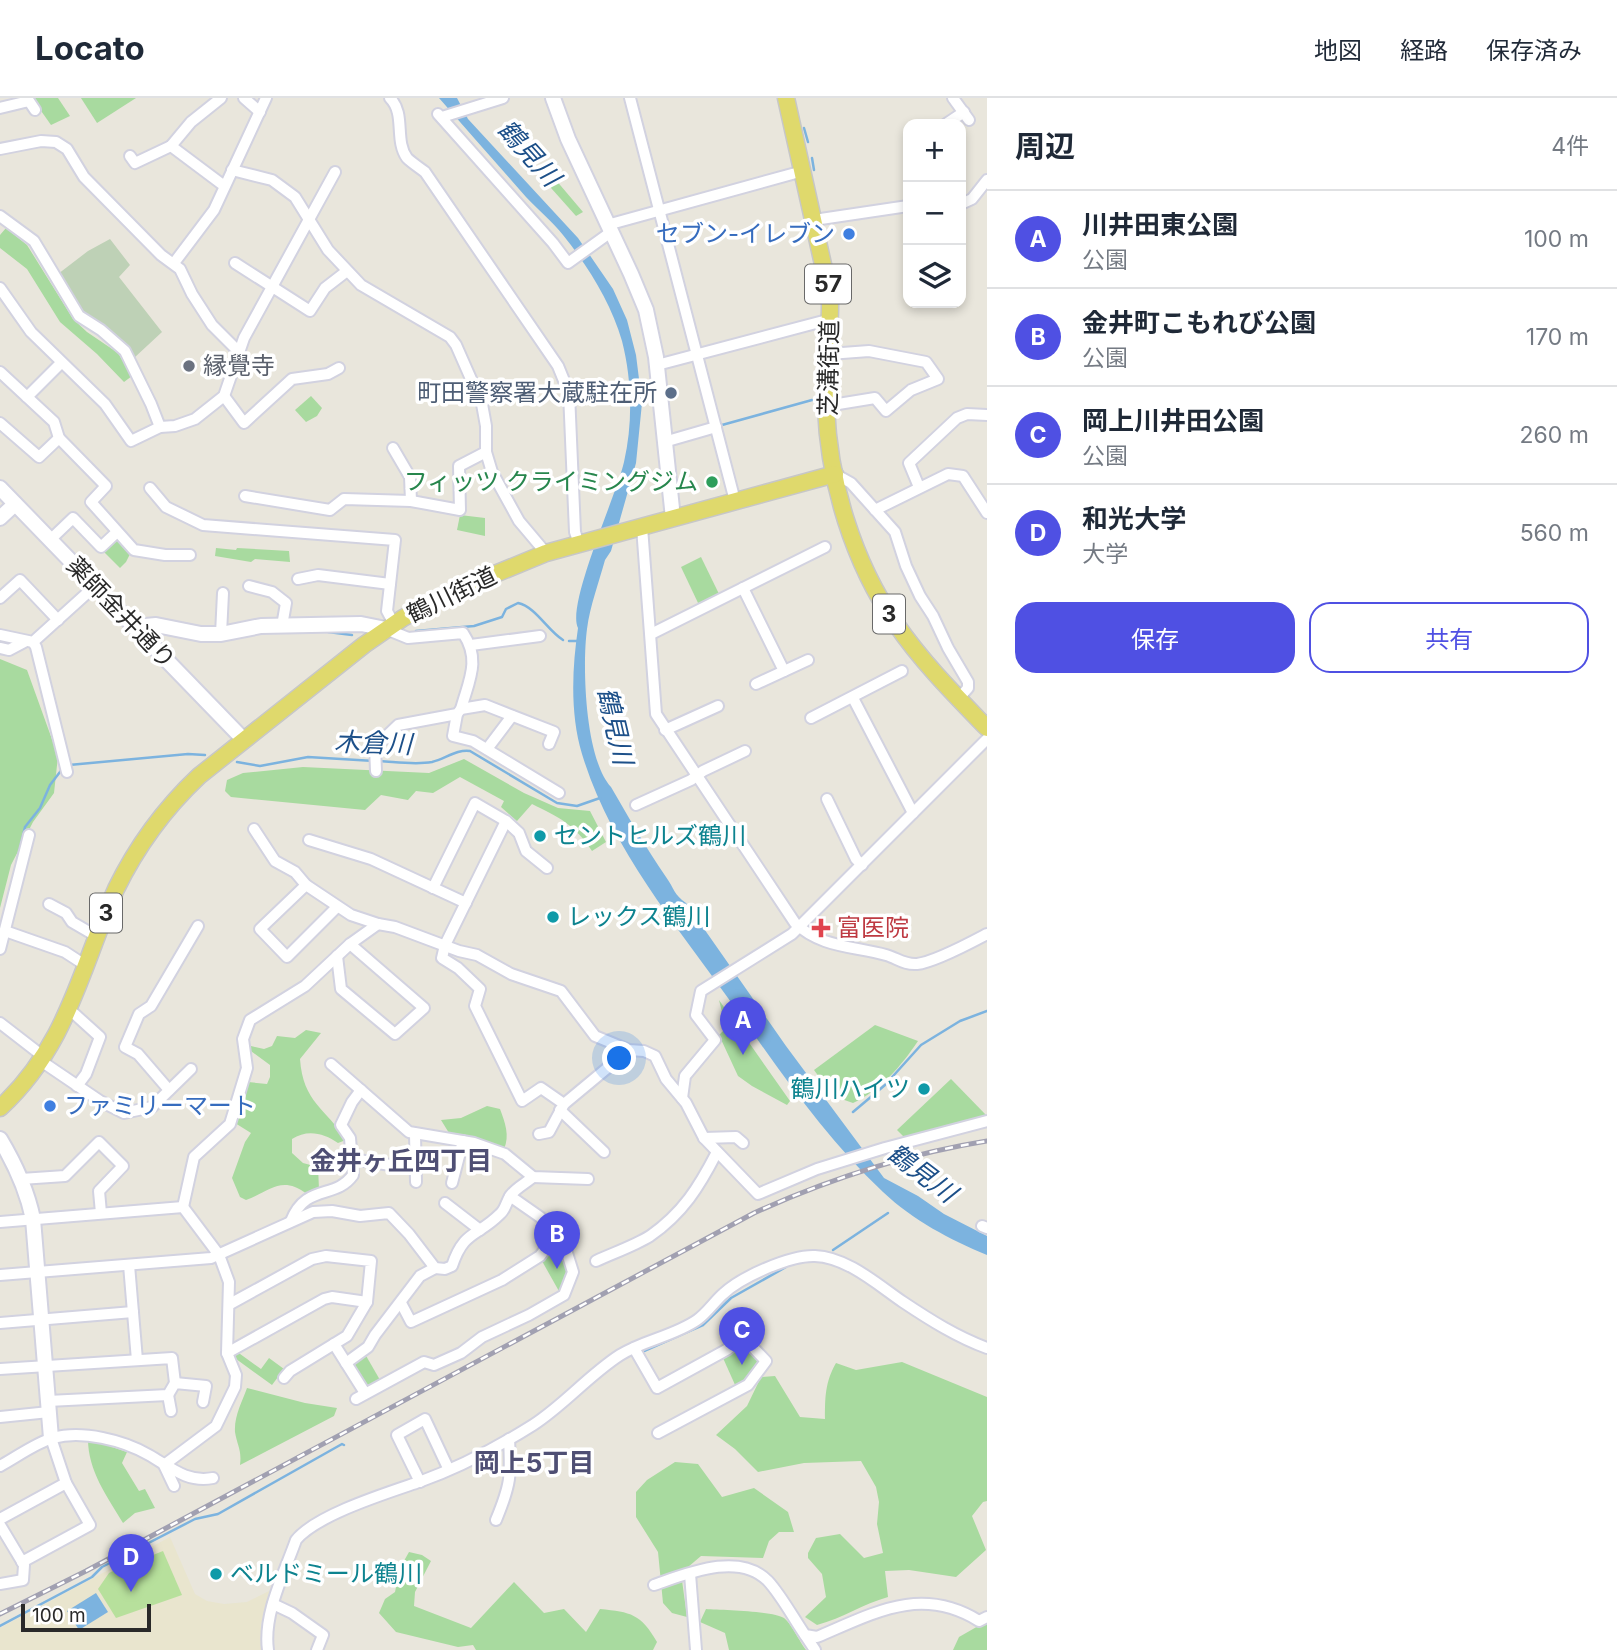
<!DOCTYPE html>
<html lang="ja">
<meta charset="utf-8">
<style>
:root{--surface:#fff;--page:#f6f6f7;--text:#1f2937;--muted:#747a83;--line:#e0e1e3;--accent:#4f50e3}
body{margin:0;font-family:Inter,"Noto Sans JP",sans-serif;background:var(--page);color:var(--text)}
.controls{position:absolute;right:21px;top:21px;display:grid;overflow:hidden;border-radius:14px;box-shadow:0 4px 10px #0003}
.controls button{width:63px;height:63px;display:grid;place-items:center;padding:0;border:0;border-bottom:2px solid var(--line);background:var(--surface);color:var(--text);font:35px sans-serif}
.scale{position:absolute;left:21px;bottom:18px;width:130px;box-sizing:border-box;padding-left:7px;border:4px solid #292929;border-top:0;font-size:19px;line-height:24px;white-space:nowrap;color:#292929;-webkit-text-stroke:5px #fff;paint-order:stroke}
.you{position:absolute;left:620px;top:961px;width:24px;height:24px;margin:-18px;border:5px solid #fff;border-radius:50%;background:#1a73e8;box-shadow:0 0 0 10px #1a73e833}
.badge{display:grid;place-items:center;width:46px;height:46px;border-radius:50%;background:var(--accent);color:#fff;font-size:23px;font-weight:700}
.pin{position:absolute;translate:-50% -58px;filter:drop-shadow(0 2px 4px #0008)}
.pin::after{content:'';position:absolute;top:37px;width:24px;height:21px;background:inherit;clip-path:polygon(0 0,100% 0,50% 100%)}
.list{margin:0;padding:0;list-style:none}
h2{display:flex;justify-content:space-between;align-items:center;height:91px;margin:0;padding:0 28px;font-size:30px}
h2 small{font-size:23px;font-weight:400;color:var(--muted)}
.list li{display:grid;grid-template-columns:46px 1fr auto;gap:21px;align-items:center;box-sizing:border-box;height:98px;padding:0 28px;border-top:2px solid var(--line)}
.list b{display:block;font-size:26px;white-space:nowrap}
.list p{margin:0;font-size:23px;white-space:nowrap;color:var(--muted)}
.list em{font-size:23px;font-style:normal;color:var(--muted)}
.actions{display:flex;gap:14px;padding:21px 28px}
.actions a{flex:1;padding:16px 0;border:2px solid var(--accent);border-radius:21px;text-align:center;font-size:24px;color:var(--accent)}
.actions .main{background:var(--accent);color:#fff}
.icon{flex:none;width:38px;height:38px;fill:none;stroke:currentColor;stroke-width:2;stroke-linecap:round;stroke-linejoin:round}
.map{position:relative;flex:none;width:987px;height:1552px;overflow:hidden}
header{display:flex;align-items:center;gap:42px;box-sizing:border-box;height:98px;padding:0 35px;background:var(--surface);border-bottom:2px solid var(--line)}
header strong{font-size:33px}
nav{display:flex;gap:38px;margin-inline-start:auto;font-size:24px}
main{display:flex}
aside{flex:1;background:var(--surface)}
.map>svg:first-child{display:block}
</style>
<header>
<strong>Locato</strong>
<nav><a>地図</a><a>経路</a><a>保存済み</a></nav>
</header>
<main>
<div class="map">
<svg width="987" height="1552" viewBox="0 0 987 1552">
<rect width="100%" height="100%" fill="#e9e6dc"/>
<polygon fill="#e9e5ce" points="170,1439 195,1496 207,1503 224,1506 247,1504 271,1492 261,1526 262,1552 0,1552 0,1530"/>
<g fill="#a8da9f">
<polygon points="32,0 58,0 70,18 51,27"/>
<polygon points="81,0 136,0 97,25"/>
<polygon points="544,68 583,114 576,118 535,72"/>
<polygon points="6,130 27,147 73,221 87,234 118,255 132,278 124,284 97,256 60,224 27,171 0,150 0,137"/>
<polygon points="311,298 322,310 317,318 306,324 295,312"/>
<polygon points="460,417 485,420 485,438 457,432"/>
<polygon points="117,442 130,456 126,464 120,470 104,454"/>
<polygon points="216,450 236,452 237,450 289,453 290,464 255,461 251,464 215,458"/>
<polygon points="701,459 720,498 699,507 681,469"/>
<polygon points="0,561 27,572 58,658 54,695 33,724 11,767 0,810"/>
<path d="M464,661L524,695L558,710L590,713L606,744L592,753C575,727 559,719 532,706L517,723L501,709L504,703L460,679L433,695L416,693L408,702L381,697L365,712L231,699L225,693L227,682L243,675L303,669L429,675Z"/>
<polygon points="719,902 790,1003 787,1007 752,988 738,978 719,937 726,930"/>
<path d="M875,927L918,943C901,968 881,992 853,1005L833,998L814,972Z"/>
<path d="M306,932L321,935L300,961C303,1005 326,1010 346,1042L338,1045C324,1035 307,1031 292,1041V1055L303,1065L318,1069L319,1091L307,1096C281,1077 271,1093 246,1102L240,1099L232,1080L245,1044L251,1035L235,1025L248,984L267,986L270,979V967L248,951L251,948L264,951L272,948L277,938L295,940Z"/>
<polygon points="951,981 986,1017 983,1022 904,1039 897,1032"/>
<path d="M487,1008L500,1011C505,1024 510,1038 504,1051L449,1035L441,1022L461,1020Z"/>
<polygon points="556,1142 559,1143 568,1176 560,1195 542,1163"/>
<path d="M741,1246L745,1248L758,1263C755,1274 747,1284 736,1289L723,1260Z"/>
<polygon points="236,1253 261,1271 269,1260 284,1271 272,1287 232,1258"/>
<polygon points="365,1256 380,1282 371,1287 364,1286 353,1267"/>
<path d="M902,1264L987,1299V1403L983,1404L972,1418L986,1452L956,1479L909,1472L885,1473L888,1499C863,1506 843,1520 817,1527L805,1519L826,1499L822,1476L808,1460V1455L816,1440L840,1436L864,1460L883,1455L877,1426L879,1404L876,1389L861,1363L804,1365L758,1374L735,1351L716,1337L747,1308L761,1279L775,1278L800,1319L825,1321C825,1300 825,1284 836,1265L856,1272Z"/>
<path d="M247,1290L305,1305L337,1310L334,1318L240,1367C242,1352 237,1347 235,1334C234,1318 242,1304 247,1290Z"/>
<path d="M88,1341L127,1354L122,1365L139,1393L145,1391L155,1410L135,1415L123,1425C107,1398 88,1373 88,1341Z"/>
<polygon points="675,1364 698,1366 722,1399 754,1390 788,1414 794,1434 779,1434 769,1443 763,1460 701,1458 681,1475 687,1519 672,1515 663,1505 658,1454 636,1419 636,1394 647,1382"/>
<path d="M409,1454L422,1457L431,1463L415,1494L414,1508L471,1530L514,1484L544,1515L564,1511L586,1534L600,1511C631,1514 641,1516 657,1544L653,1552H476L473,1547L458,1549L396,1534L379,1515L385,1501L395,1494L400,1470Z"/>
<path d="M706,1511C721,1512 774,1513 784,1520C790,1524 800,1544 806,1552H729L725,1535L700,1524Z"/>
<polygon points="987,1523 987,1552 953,1552 959,1539"/>
</g>
<polygon fill="#bed1b6" points="110,141 130,167 119,179 162,234 134,260 126,249 84,217 58,176 88,153"/>
<polygon fill="#b7e09c" points="163,1453 182,1497 116,1520 98,1491 109,1475 113,1473"/>
<g fill="#7cb3df">
<path d="M439,0H457L468,21L578,140L613,191L627,222L636,257L642,305L636,365L611,453L605,462C599,484 590,508 587,531C582,568 585,661 611,689C629,720 646,750 666,779C674,790 674,797 686,805L786,948L884,1080L918,1098L944,1116L987,1138V1157C949,1141 914,1123 883,1094C823,1038 776,967 728,900C673,823 610,748 582,656C570,616 572,571 578,530C566,507 617,396 624,364C633,325 632,282 622,243C611,205 588,168 563,137C553,124 538,112 526,99C497,66 468,33 439,0Z"/>
<polygon points="96,1495 108,1514 79,1532 67,1513"/>
</g>
<g fill="none" stroke-linecap="round" stroke-linejoin="round">
<g stroke="#7cb3df" stroke-width="2.5">
<polyline points="804,30 808,44"/>
<polyline points="812,60 814,72"/>
<polyline points="722,327 812,302"/>
<path d="M416,533L474,528L502,519L506,511L518,505C536,509 547,532 563,542"/>
<polyline points="328,534 352,537"/>
<polyline points="569,543 580,543"/>
<path d="M380,663C397,664 415,667 432,664C445,661 457,651 470,653L557,705L577,708L600,700"/>
<polyline points="237,664 260,668 308,659 374,663"/>
<polyline points="69,667 188,656 205,657"/>
<polyline points="17,763 25,729 40,710 50,687 63,670"/>
<polyline points="853,1014 885,987 921,947 960,923 987,913"/>
<polyline points="833,1152 888,1115"/>
<polyline points="644,1253 703,1227 731,1200 786,1169"/>
<polyline points="0,1528 92,1479 102,1469 195,1421 218,1416 342,1346 344,1347"/>
</g>
<defs>
<g id="street">
<polyline points="221,0 191,24 171,48 223,87"/>
<polyline points="244,0 260,14"/>
<path d="M390,0C406,16 394,42 407,60C412,65 420,70 425,74L558,268L569,295L575,434L579,446"/>
<polyline points="630,0 735,403"/>
<polyline points="953,0 969,22"/>
<polyline points="0,10 29,3 35,12"/>
<polyline points="438,16 553,145 568,165 611,134"/>
<polyline points="442,19 503,0"/>
<polyline points="946,26 964,14"/>
<polyline points="0,51 41,43 56,44 67,51 84,79 161,157 180,171 192,196 212,227 239,254"/>
<polyline points="130,58 135,65 171,48"/>
<polyline points="232,72 272,82 295,99 328,152 361,187 450,239 456,247 482,306 486,328 486,354 492,374 519,423 546,455"/>
<polyline points="961,106 972,101 987,82"/>
<polyline points="0,118 34,143 79,218 101,232 125,253 151,306 160,329"/>
<polyline points="814,122 908,108"/>
<polyline points="607,127 803,73"/>
<polyline points="174,165 214,112 266,0"/>
<polyline points="235,165 310,213 325,190 347,173"/>
<polyline points="0,190 31,234 105,306 131,343 160,329 175,328 195,321 224,298 244,240 335,74"/>
<polyline points="657,267 831,221"/>
<polyline points="0,274 54,324 59,340 106,388 91,404 134,452 165,457 190,457"/>
<polyline points="224,298 244,325 292,281 328,276 339,270"/>
<polyline points="27,299 61,265"/>
<polyline points="826,308 875,300 886,313 911,292 938,281 926,264 869,253 829,256"/>
<polyline points="0,325 39,359 59,340"/>
<polyline points="664,344 716,329"/>
<polyline points="393,350 410,379 411,403"/>
<polyline points="835,376 851,385 895,434 906,468 920,498 933,518 948,550 968,584 968,590 959,600"/>
<polyline points="919,389 909,365 957,320 967,316 987,317"/>
<polyline points="150,390 166,409 203,427 395,442 387,513 394,526"/>
<polyline points="245,398 330,412 344,401 411,403 460,412 459,368 486,354"/>
<polyline points="875,412 948,376 963,378 987,415"/>
<path d="M642,429L656,616L795,825C821,850 854,848 886,857C897,860 904,867 917,866C935,864 970,845 987,836"/>
<polyline points="50,442 73,420 101,449 117,434"/>
<polyline points="298,481 318,477 390,486"/>
<polyline points="249,488 272,494 286,505 282,528"/>
<polyline points="743,490 784,573"/>
<polyline points="0,500 20,482 58,522"/>
<path d="M386,531L408,540L463,535C481,562 469,582 461,611"/>
<polyline points="221,536 223,495"/>
<polyline points="651,536 825,449"/>
<polyline points="0,537 33,544 95,488"/>
<polyline points="33,544 36,549 67,674"/>
<polyline points="471,547 540,538"/>
<polyline points="0,550 9,552 26,543"/>
<polyline points="756,586 808,562"/>
<polyline points="853,600 913,715"/>
<polyline points="457,616 453,638 473,643 559,695"/>
<polyline points="811,620 902,573"/>
<polyline points="665,632 718,608"/>
<polyline points="487,651 512,618"/>
<polyline points="376,673 375,649 398,627 457,616 461,611 485,607 554,634 549,646"/>
<polyline points="827,701 856,761 862,767"/>
<polyline points="636,707 691,682 703,673 745,653"/>
<polyline points="506,723 445,847 442,860 458,870 480,891 475,908 522,1003 541,990 564,1006"/>
<polyline points="254,731 275,763 295,774 306,787 351,817 378,826 395,829 459,853 477,857 511,876 561,893 595,938 629,952 644,953 655,958 666,981 686,1005 704,1040 758,1096 817,1071 885,1050 987,1023"/>
<polyline points="309,742 371,761 466,805"/>
<polyline points="306,787 260,831 287,859 337,809"/>
<polyline points="433,790 475,705 506,723 519,735 526,753 547,770"/>
<polyline points="49,806 66,815 72,824 96,838"/>
<polyline points="5,833 65,854 85,867"/>
<polyline points="0,851 29,737"/>
<polyline points="337,858 341,891 395,936 424,910 350,846"/>
<polyline points="69,911 100,939 86,976 77,988"/>
<polyline points="0,925 44,959"/>
<polyline points="41,963 100,1003 124,1015 152,1009 191,971"/>
<polyline points="331,966 409,1034 474,1045 505,1056 533,1079 588,1081"/>
<polyline points="169,992 138,956 125,949 139,916 151,908 198,828"/>
<polyline points="682,1000 685,978 715,942 696,917 701,893 792,836 987,641"/>
<polyline points="560,1012 604,1054"/>
<polyline points="415,1036 416,1084"/>
<polyline points="539,1036 549,1034 564,1006 629,952"/>
<polyline points="704,1040 736,1039 743,1045"/>
<polyline points="352,1061 416,1071"/>
<polyline points="21,1081 65,1078 99,1044 123,1068 99,1093 101,1115"/>
<polyline points="452,1085 463,1043"/>
<polyline points="445,1105 480,1132"/>
<polyline points="183,1109 194,1059 230,1026 247,970 243,941 250,922 305,888 350,846 378,826"/>
<path d="M291,1123C306,1085 335,1102 353,1077L350,1040L341,1027L352,1004L361,992"/>
<polyline points="0,1124 183,1109 219,1157 229,1184 227,1255 236,1277 235,1289 216,1328 164,1367 174,1388"/>
<polyline points="982,1128 987,1130"/>
<path d="M596,1163C613,1155 634,1148 650,1138C683,1115 699,1089 717,1054"/>
<polyline points="129,1167 137,1262"/>
<path d="M0,1177L211,1160L313,1114L332,1113L360,1118L389,1115L409,1136L435,1170L445,1171L452,1168C464,1132 477,1139 500,1116C506,1111 506,1103 511,1097C516,1090 526,1085 533,1079"/>
<polyline points="401,1205 411,1224 502,1182 540,1158 557,1135"/>
<polyline points="230,1206 312,1161 326,1158 371,1163 367,1204 347,1238 290,1273 284,1280"/>
<polyline points="0,1225 133,1214"/>
<polyline points="334,1246 365,1295"/>
<polyline points="634,1250 657,1290 728,1251 742,1238 766,1263 748,1287 658,1335"/>
<polyline points="227,1255 324,1201 332,1199 367,1204"/>
<polyline points="346,1265 368,1249 375,1237 420,1178 435,1170"/>
<polyline points="0,1271 172,1260 175,1285"/>
<polyline points="168,1297 171,1313"/>
<polyline points="356,1301 424,1264 434,1267 461,1255 482,1239 529,1217 564,1197 573,1174 563,1142 540,1119 510,1098"/>
<polyline points="48,1303 168,1297 175,1285 206,1288 203,1304"/>
<polyline points="0,1319 49,1314"/>
<path d="M0,1368C17,1359 35,1345 53,1340C82,1332 123,1342 149,1357C170,1369 187,1385 213,1380"/>
<polyline points="420,1384 397,1337 425,1321 448,1370"/>
<polyline points="0,1421 66,1385"/>
<path d="M496,1422C511,1386 511,1378 509,1341"/>
<polyline points="0,1427 24,1467 23,1482 0,1486"/>
<polyline points="22,1464 90,1427 66,1385 51,1340"/>
<polyline points="690,1476 696,1552"/>
<path d="M654,1487C686,1476 739,1453 768,1483C781,1497 794,1521 805,1537L817,1539C874,1515 921,1487 979,1523L987,1519"/>
<polyline points="273,1506 292,1515 323,1537 317,1552"/>
<polyline points="805,1537 815,1552"/>
<path d="M268,1552C263,1516 284,1476 296,1442C316,1417 387,1395 419,1384C458,1370 498,1349 533,1327C564,1307 589,1277 620,1257C644,1242 674,1238 697,1222C707,1215 714,1204 723,1196C741,1179 790,1157 815,1158C847,1159 878,1187 903,1204C930,1222 957,1239 987,1250"/>
</g>
<g id="secondary">
<polyline points="553,0 568,41 631,176 646,212 656,259 673,420"/>
<polyline points="0,390 243,641"/>
<polyline points="0,420 15,406"/>
<polyline points="134,529 156,527 201,536 221,536 261,528 361,526 386,531"/>
<path d="M0,1041C15,1066 27,1092 33,1121L51,1340"/>
</g>
<g id="primary">
<path d="M786,0L830,198C831,235 824,272 826,310C829,384 853,464 896,526C922,564 955,597 987,630"/>
<path d="M0,1010C68,947 80,872 116,791C137,748 164,711 199,678L364,547L403,520L449,495L546,455L835,376"/>
</g>
</defs>
<use href="#street" stroke="#d2d2e0" stroke-width="14"/>
<use href="#secondary" stroke="#d2d2e0" stroke-width="18"/>
<use href="#primary" stroke="#c7c7c7" stroke-width="19"/>
<use href="#street" stroke="#fff" stroke-width="10"/>
<use href="#secondary" stroke="#fff" stroke-width="14"/>
<use href="#primary" stroke="#dfd96c" stroke-width="16"/>
<defs>
<path id="rail" d="M0,1516L86,1473L754,1115C829,1081 906,1056 987,1043"/>
</defs>
<use href="#rail" stroke="#a1a0b1" stroke-width="5"/>
<use href="#rail" stroke="#fff" stroke-width="2.5" stroke-dasharray="8" stroke-linecap="butt"/>
</g>
<g fill="#3f7fe0" stroke="#fff" stroke-width="2.5">
<circle cx="849" cy="136" r="7"/>
<circle cx="50" cy="1008" r="7"/>
</g>
<circle fill="#6b7280" stroke="#fff" stroke-width="2.5" cx="189" cy="268" r="7"/>
<circle fill="#5c6f8a" stroke="#fff" stroke-width="2.5" cx="671" cy="295" r="7"/>
<circle fill="#2e9e5b" stroke="#fff" stroke-width="2.5" cx="712" cy="384" r="7"/>
<g fill="#0f9aa8" stroke="#fff" stroke-width="2.5">
<circle cx="540" cy="738" r="7"/>
<circle cx="553" cy="819" r="7"/>
<circle cx="924" cy="991" r="7"/>
<circle cx="216" cy="1476" r="7"/>
</g>
<path fill="#e0444e" stroke="#fff" stroke-width="2.5" d="M817.5 819.5h7v7h7v7h-7v7h-7v-7h-7v-7h7z"/>
<g text-anchor="middle" stroke-width="7" stroke-linejoin="round" paint-order="stroke">
<g fill="#fff" stroke="#696969" stroke-width="2">
<rect x="805" y="166.5" width="46" height="39" rx="5"/>
<rect x="873" y="496.5" width="32" height="39" rx="5"/>
<rect x="90" y="795.5" width="32" height="39" rx="5"/>
</g>
<g font-size="23" font-weight="bold" fill="#292929">
<text x="828" y="194">57</text>
<text x="889" y="524">3</text>
<text x="106" y="823">3</text>
</g>
<g font-size="24" fill="#366cbe" stroke="#fff" text-anchor="end">
<text x="835" y="144">セブン-イレブン</text>
<text x="64" y="1016" text-anchor="start">ファミリーマート</text>
</g>
<g font-size="24" fill="#5b616d" stroke="#fff" text-anchor="start">
<text x="203" y="276">縁覺寺</text>
</g>
<g font-size="24" fill="#292929" stroke="#fff">
<text transform="translate(829 270) rotate(-89)" y="8">芝溝街道</text>
<text transform="translate(452 497) rotate(-26)" y="8">鶴川街道</text>
<text transform="translate(121 515) rotate(46)" y="8">薬師金井通り</text>
</g>
<g font-size="24" fill="#4e5e75" stroke="#fff" text-anchor="end">
<text x="657" y="303">町田警察署大蔵駐在所</text>
</g>
<g font-size="24" fill="#27864d" stroke="#fff" text-anchor="end">
<text x="698" y="392">フィッツ クライミングジム</text>
</g>
<g font-size="24" fill="#0d838f" stroke="#fff" text-anchor="start">
<text x="554" y="746">セントヒルズ鶴川</text>
<text x="567" y="827">レックス鶴川</text>
<text x="910" y="999" text-anchor="end">鶴川ハイツ</text>
<text x="230" y="1484">ベルドミール鶴川</text>
</g>
<g font-size="24" fill="#be3a42" stroke="#fff" text-anchor="start">
<text x="837" y="838">富医院</text>
</g>
<g font-size="26" font-style="italic" fill="#1d5089" stroke="#fff">
<text transform="translate(529 55) rotate(48)" y="9">鶴見川</text>
<text transform="translate(615 628) rotate(77)" y="9">鶴見川</text>
<text transform="translate(373 645) rotate(2)" y="9">木倉川</text>
<text transform="translate(922 1075) rotate(37)" y="9">鶴見川</text>
</g>
<g font-size="26" font-weight="bold" fill="#4f4f74" stroke="#fff">
<text x="401" y="1072">金井ヶ丘四丁目</text>
<text x="534" y="1374">岡上5丁目</text>
</g>
</g>
</svg>
<div class="controls">
<button>+</button>
<button>−</button>
<button><svg class="icon" aria-label="layers" viewBox="0 0 24 24"><path d="M12 4l9 5-9 5-9-5zM3 14l9 5 9-5"/></svg></button>
</div>
<div class="scale">100 m</div>
<div class="you"></div>
<div class="pin badge" style="left:743px;top:957px">A</div>
<div class="pin badge" style="left:557px;top:1171px">B</div>
<div class="pin badge" style="left:742px;top:1267px">C</div>
<div class="pin badge" style="left:131px;top:1494px">D</div>
</div>
<aside>
<h2>周辺<small>4件</small></h2>
<ul class="list">
<li><span class="badge">A</span><div><b>川井田東公園</b><p>公園</p></div><em>100 m</em></li>
<li><span class="badge">B</span><div><b>金井町こもれび公園</b><p>公園</p></div><em>170 m</em></li>
<li><span class="badge">C</span><div><b>岡上川井田公園</b><p>公園</p></div><em>260 m</em></li>
<li><span class="badge">D</span><div><b>和光大学</b><p>大学</p></div><em>560 m</em></li>
</ul>
<div class="actions"><a class="main">保存</a><a>共有</a></div>
</aside>
</main>
